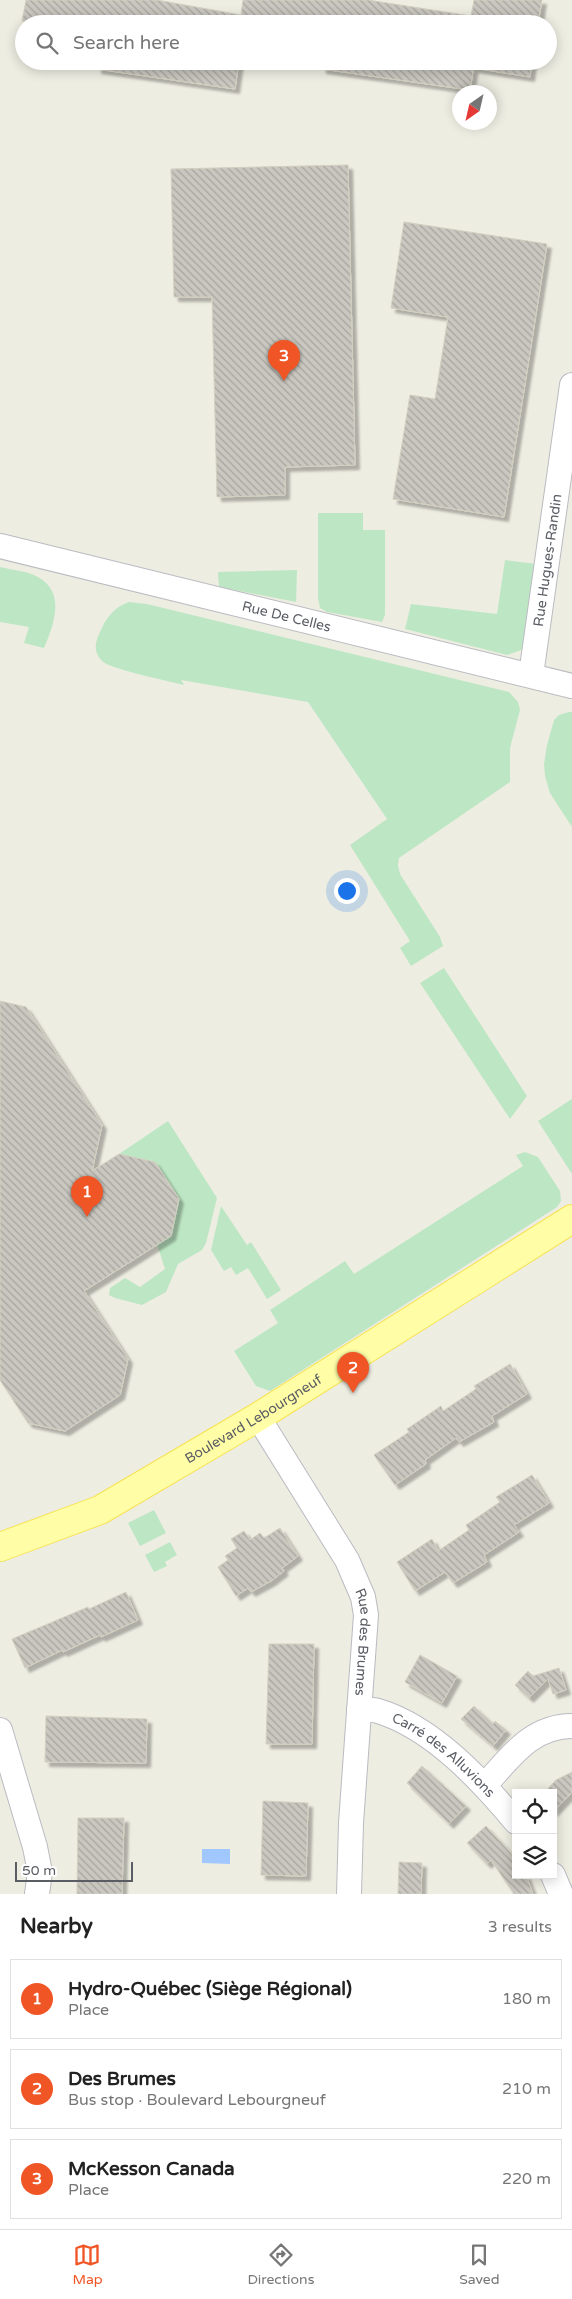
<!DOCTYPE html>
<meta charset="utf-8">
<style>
:root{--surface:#fff;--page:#f2f2f2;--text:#222;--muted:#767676;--line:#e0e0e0;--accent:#f05526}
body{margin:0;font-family:"Varela Round",sans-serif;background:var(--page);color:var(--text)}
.controls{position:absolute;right:15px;bottom:15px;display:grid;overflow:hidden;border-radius:0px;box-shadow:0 2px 12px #0003}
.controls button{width:45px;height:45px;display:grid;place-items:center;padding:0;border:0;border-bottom:1px solid var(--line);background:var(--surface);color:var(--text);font:25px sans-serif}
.compass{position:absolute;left:452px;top:85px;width:45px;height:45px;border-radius:50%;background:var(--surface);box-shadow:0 2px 12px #0003;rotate:214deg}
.scale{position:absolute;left:15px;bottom:12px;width:118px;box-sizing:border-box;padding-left:5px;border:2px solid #5a5d64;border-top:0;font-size:14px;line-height:18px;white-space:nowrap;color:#5a5d64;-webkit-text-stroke:4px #fff;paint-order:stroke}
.you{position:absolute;left:346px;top:890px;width:18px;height:18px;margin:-12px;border:4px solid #fff;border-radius:50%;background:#1a73e8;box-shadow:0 0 0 8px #1a73e833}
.badge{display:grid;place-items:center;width:32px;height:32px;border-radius:50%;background:var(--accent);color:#fff;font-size:16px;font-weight:700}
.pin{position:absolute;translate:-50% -41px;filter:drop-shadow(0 1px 2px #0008)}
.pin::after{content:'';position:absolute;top:26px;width:18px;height:15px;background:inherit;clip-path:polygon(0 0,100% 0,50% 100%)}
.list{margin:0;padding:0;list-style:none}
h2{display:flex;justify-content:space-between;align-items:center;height:65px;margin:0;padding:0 20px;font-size:21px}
h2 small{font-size:16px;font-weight:400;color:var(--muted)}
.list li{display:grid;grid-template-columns:32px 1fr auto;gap:15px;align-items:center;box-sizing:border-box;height:80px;margin:0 10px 10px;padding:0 10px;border:1px solid var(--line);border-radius:0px}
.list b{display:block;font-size:19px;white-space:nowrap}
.list p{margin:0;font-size:16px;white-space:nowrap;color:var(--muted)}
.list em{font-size:16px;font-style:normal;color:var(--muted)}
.icon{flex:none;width:28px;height:28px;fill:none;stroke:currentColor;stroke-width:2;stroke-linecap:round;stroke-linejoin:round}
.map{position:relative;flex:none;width:572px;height:1894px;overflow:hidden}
.search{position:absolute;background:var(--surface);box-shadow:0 2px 12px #0003;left:15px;right:15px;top:15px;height:55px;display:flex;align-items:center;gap:12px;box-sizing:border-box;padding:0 18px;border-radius:28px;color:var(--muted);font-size:19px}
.sheet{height:335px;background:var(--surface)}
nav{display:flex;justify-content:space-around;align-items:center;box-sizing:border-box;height:70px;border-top:1px solid var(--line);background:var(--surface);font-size:14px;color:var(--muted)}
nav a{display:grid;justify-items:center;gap:2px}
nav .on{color:var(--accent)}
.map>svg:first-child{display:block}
</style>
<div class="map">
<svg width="572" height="1894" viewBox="0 0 572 1894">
<defs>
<pattern id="building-back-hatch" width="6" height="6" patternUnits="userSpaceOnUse" patternTransform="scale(1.25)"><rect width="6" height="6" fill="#c9c7bf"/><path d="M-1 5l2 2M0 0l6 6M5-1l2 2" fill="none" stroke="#a6a59f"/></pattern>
<filter id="shadow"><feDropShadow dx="4.5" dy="4.5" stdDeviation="1" flood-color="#0004"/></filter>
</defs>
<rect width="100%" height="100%" fill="#eeede2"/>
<g fill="#bde7c4">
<polygon points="318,513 363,513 363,530 385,530 385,615 382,622 327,612 320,608 318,598"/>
<polygon points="505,560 537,564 524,649 507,655 405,629 411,604 497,614"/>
<path d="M0,567C12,570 28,571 38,577C66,592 54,625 44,648L24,643L29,627L0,622Z"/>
<polygon points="297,570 296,602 219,587 218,572"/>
<path d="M129,602L147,604L509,692L518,702L520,710L510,748V782L399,858L398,865L400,874L440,937L443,946L411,966L400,948L410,941L350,845L387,819L308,702L181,680L184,685C169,681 109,669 102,661C93,652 95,642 100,632C106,618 114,607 129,602Z"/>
<polygon points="569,712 572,712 572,827 550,793 545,776 544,764 547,745 554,720 559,715"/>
<polygon points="444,968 527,1096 510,1119 420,983"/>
<polygon points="572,1099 572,1174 538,1121"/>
<polygon points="168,1121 217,1198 206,1243 202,1250 178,1264 166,1292 142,1305 115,1298 109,1295 110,1288 125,1278 140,1287 165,1269 157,1244 179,1199 154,1162 119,1154"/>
<polygon points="525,1152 538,1157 560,1191 561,1201 557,1207 270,1391 256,1386 234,1351 278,1323 270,1310 345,1261 354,1274 523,1166 516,1155"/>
<polygon points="221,1206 247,1245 251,1242 281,1290 267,1299 248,1268 236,1275 231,1267 224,1271 211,1250"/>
<polygon points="154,1510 166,1533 140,1546 128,1523"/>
<polygon points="170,1542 177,1555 165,1562 167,1566 154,1572 145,1555"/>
</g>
<polygon fill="#a1c7ff" points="202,1849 230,1849 230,1864 202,1863"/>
<g fill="url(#building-back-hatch)" stroke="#d3d0c0" filter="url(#shadow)">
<polygon points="26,0 157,0 241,15 243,0 368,0 471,16 474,0 542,0 538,24 41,24 22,21"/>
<polygon points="98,61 239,61 235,89 97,69"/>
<polygon points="322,61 532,61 530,77 474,68 474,65 470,90 322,69"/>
<polygon points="348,165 355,465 285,467 285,495 217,497 212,297 174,297 171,169"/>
<polygon points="404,222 547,244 504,517 393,499 410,395 435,399 448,317 391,308"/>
<polygon points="0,1001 26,1007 102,1125 92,1171 119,1154 155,1162 179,1199 171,1236 84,1291 128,1359 120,1395 65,1431 28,1423 0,1380"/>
<polygon points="510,1364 527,1394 492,1416 494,1422 459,1442 456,1438 425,1460 426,1464 395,1485 374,1455 409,1432 407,1429 441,1406 443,1411 476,1389 474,1386"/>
<polygon points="532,1475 549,1503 514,1525 519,1532 484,1555 487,1562 453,1583 445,1572 415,1591 397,1562 432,1539 438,1551 469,1530 466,1525 500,1502 496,1497"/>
<polygon points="280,1528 298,1556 282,1568 284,1571 271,1581 251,1592 248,1588 236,1596 218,1567 228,1560 225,1556 237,1548 231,1539 244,1531 250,1540 260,1533 264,1538"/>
<polygon points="126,1592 138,1620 101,1637 100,1635 63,1652 62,1650 25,1668 12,1639 88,1607 89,1609"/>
<polygon points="269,1644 314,1644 312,1744 266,1744"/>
<polygon points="420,1655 457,1676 442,1703 405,1682"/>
<polygon points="559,1668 566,1690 553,1694 548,1679 529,1698 515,1685 528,1671 533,1676"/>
<polygon points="474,1706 493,1724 495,1721 506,1730 493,1746 461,1719"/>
<polygon points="46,1716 147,1719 146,1763 45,1762"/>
<polygon points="422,1766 466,1806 449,1824 407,1783"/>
<polygon points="572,1772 572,1792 553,1812 553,1793 544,1793 556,1780"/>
<polygon points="263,1801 308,1803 306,1876 261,1875"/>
<polygon points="78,1818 124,1818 122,1894 77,1894"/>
<polygon points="486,1826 511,1853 516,1860 516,1875 526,1875 533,1894 514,1894 491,1860 487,1864 467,1843"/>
<polygon points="399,1862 422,1863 421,1894 398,1894"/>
</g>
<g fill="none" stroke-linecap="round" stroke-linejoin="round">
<defs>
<g id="minor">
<path id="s1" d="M0,546L572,686"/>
<path id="s2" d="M531,675L572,385"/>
<path id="s3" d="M258,1417L347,1560L363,1597L366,1615L351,1823L349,1894"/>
<path id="s4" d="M359,1710C365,1710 373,1709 378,1711C432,1727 481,1780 516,1822"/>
<polyline points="0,1730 35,1847 40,1872 37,1894"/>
<path d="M485,1785C510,1758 531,1726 572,1726"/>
<polyline points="553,1875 561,1894"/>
</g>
<g id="major">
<path id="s5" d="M0,1547L100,1510L258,1417L572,1219"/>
</g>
</defs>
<use href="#minor" stroke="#babbc2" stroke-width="26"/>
<use href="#major" stroke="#f7e252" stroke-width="30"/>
<use href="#minor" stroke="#fff" stroke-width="24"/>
<use href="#major" stroke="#fffea6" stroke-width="28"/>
</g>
<g text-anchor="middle" stroke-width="4.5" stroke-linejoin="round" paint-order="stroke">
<g font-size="14" fill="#5a5d64" stroke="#fff">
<text dy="5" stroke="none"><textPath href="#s2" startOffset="116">Rue Hugues-Randin</textPath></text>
<text dy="5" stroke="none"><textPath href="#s1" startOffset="295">Rue De Celles</textPath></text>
<text dy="5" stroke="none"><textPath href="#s5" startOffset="285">Boulevard Lebourgneuf</textPath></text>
<text dy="5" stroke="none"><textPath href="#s3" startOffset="254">Rue des Brumes</textPath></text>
<text dy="5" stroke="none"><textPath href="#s4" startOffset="99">Carré des Alluvions</textPath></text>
</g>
</g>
</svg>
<div class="controls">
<button><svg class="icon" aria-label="locate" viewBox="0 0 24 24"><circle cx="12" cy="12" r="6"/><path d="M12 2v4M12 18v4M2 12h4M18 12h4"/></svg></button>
<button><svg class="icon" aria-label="layers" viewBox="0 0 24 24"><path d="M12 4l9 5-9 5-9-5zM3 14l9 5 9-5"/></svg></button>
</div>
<svg class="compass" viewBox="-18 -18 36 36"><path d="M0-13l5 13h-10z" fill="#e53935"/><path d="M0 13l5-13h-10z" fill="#767676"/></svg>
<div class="scale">50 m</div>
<div class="you"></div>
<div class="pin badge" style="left:87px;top:1217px">1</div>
<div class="pin badge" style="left:353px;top:1393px">2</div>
<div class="pin badge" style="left:284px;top:381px">3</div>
<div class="search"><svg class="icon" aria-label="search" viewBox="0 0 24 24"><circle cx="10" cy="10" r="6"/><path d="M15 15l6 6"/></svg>Search here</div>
</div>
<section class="sheet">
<h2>Nearby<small>3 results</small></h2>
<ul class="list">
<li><span class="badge">1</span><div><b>Hydro-Québec (Siège Régional)</b><p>Place</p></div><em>180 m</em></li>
<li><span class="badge">2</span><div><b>Des Brumes</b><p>Bus stop · Boulevard Lebourgneuf</p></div><em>210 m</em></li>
<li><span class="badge">3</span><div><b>McKesson Canada</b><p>Place</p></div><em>220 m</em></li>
</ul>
</section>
<nav>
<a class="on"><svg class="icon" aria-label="map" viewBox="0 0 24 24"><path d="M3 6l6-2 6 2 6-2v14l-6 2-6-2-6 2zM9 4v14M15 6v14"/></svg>Map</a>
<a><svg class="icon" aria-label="directions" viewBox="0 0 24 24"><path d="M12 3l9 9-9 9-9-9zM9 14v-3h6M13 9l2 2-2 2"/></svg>Directions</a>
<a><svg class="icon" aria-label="saved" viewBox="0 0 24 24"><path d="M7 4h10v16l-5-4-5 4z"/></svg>Saved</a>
</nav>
